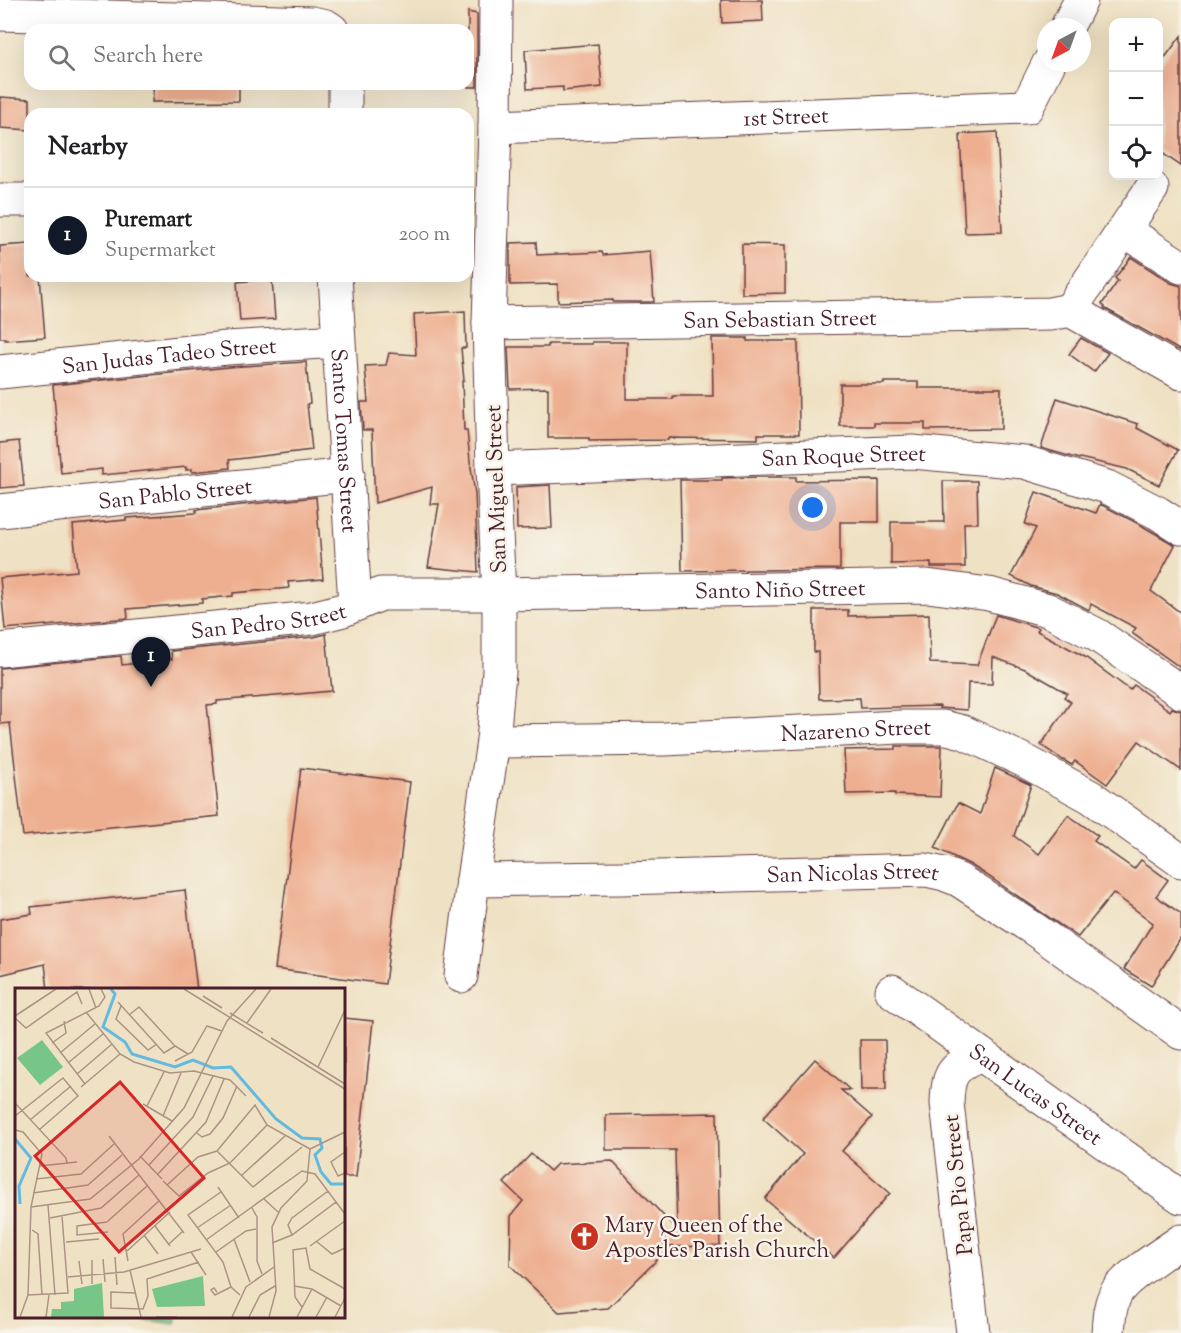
<!DOCTYPE html>
<meta charset="utf-8">
<style>
:root{--surface:#fff;--page:#f2f2f2;--text:#202124;--muted:#757577;--line:#e0e0e0;--accent:#111827}
body{margin:0;font-family:"Sorts Mill Goudy",serif;background:var(--page);color:var(--text)}
.controls{position:absolute;right:18px;top:18px;display:grid;overflow:hidden;border-radius:12px;box-shadow:0 6px 24px #0002}
.controls button{width:54px;height:54px;display:grid;place-items:center;padding:0;border:0;border-bottom:2px solid var(--line);background:var(--surface);color:var(--text);font:30px sans-serif}
.compass{position:absolute;left:1037px;top:18px;width:54px;height:54px;border-radius:50%;background:var(--surface);box-shadow:0 6px 24px #0002;rotate:221deg}
.you{position:absolute;left:813px;top:508px;width:21px;height:21px;margin:-15px;border:4px solid #fff;border-radius:50%;background:#1a73e8;box-shadow:0 0 0 9px #1a73e833}
.badge{display:grid;place-items:center;width:39px;height:39px;border-radius:50%;background:var(--accent);color:#fff;font-size:20px;font-weight:700}
.pin{position:absolute;translate:-50% -50px;filter:drop-shadow(0 2px 3px #0008)}
.pin::after{content:'';position:absolute;top:32px;width:21px;height:18px;background:inherit;clip-path:polygon(0 0,100% 0,50% 100%)}
.list{margin:0;padding:0;list-style:none}
h2{display:flex;justify-content:space-between;align-items:center;height:78px;margin:0;padding:0 24px;font-size:26px}
h2 small{font-size:20px;font-weight:400;color:var(--muted)}
.list li{display:grid;grid-template-columns:39px 1fr auto;gap:18px;align-items:center;box-sizing:border-box;height:96px;padding:0 24px;border-top:2px solid var(--line)}
.list b{display:block;font-size:22px;white-space:nowrap}
.list p{margin:0;font-size:20px;white-space:nowrap;color:var(--muted)}
.list em{font-size:20px;font-style:normal;color:var(--muted)}
.icon{flex:none;width:33px;height:33px;fill:none;stroke:currentColor;stroke-width:2;stroke-linecap:round;stroke-linejoin:round}
.map{position:relative;flex:none;width:1181px;height:1333px;overflow:hidden}
.search{position:absolute;background:var(--surface);box-shadow:0 6px 24px #0002;left:24px;top:24px;width:450px;height:66px;display:flex;align-items:center;gap:15px;box-sizing:border-box;padding:0 21px;border-radius:18px;color:var(--muted);font-size:22px}
.panel{position:absolute;background:var(--surface);box-shadow:0 6px 24px #0002;left:24px;top:108px;width:450px;height:174px;border-radius:18px}
.map>svg:first-child{display:block}
</style>
<div class="map">
<svg width="1181" height="1333" viewBox="0 0 1181 1333">
<rect width="100%" height="100%" fill="#f7f3e8"/>
<filter id="ink" filterUnits="userSpaceOnUse"><feTurbulence type="fractalNoise" baseFrequency=".0167" numOctaves="2"/><feDisplacementMap in="SourceGraphic" scale="12" xChannelSelector="R" yChannelSelector="G"/><feConvolveMatrix kernelMatrix="1 2 1 2 8 2 1 2 1" color-interpolation-filters="sRGB"/></filter>
<filter id="wash" filterUnits="userSpaceOnUse"><feTurbulence type="fractalNoise" baseFrequency=".008" numOctaves="4" result="noise"/><feDisplacementMap in="SourceGraphic" scale="24" xChannelSelector="R" yChannelSelector="G"/><feGaussianBlur stdDeviation="1.35" result="paint"/><feColorMatrix in="noise" values="0 0 0 0 0 0 0 0 0 0 0 0 0 0 0 0 0 1.4 0 .05"/><feComposite in="paint" operator="in"/></filter>
<g filter="url(#wash)">
<rect width="100%" height="100%" fill="#efe1c3"/>
<polygon fill="#78c687" stroke="#617259" stroke-width="1.5" points="127,1317 127,1316 176,1317 175,1324"/>
<g id="blocks">
<g fill="#eeaf90">
<polygon points="721,0 762,0 763,21 722,23"/>
<polygon points="468,12 477,14 477,87 468,87"/>
<polygon points="1181,36 1181,166 1158,150 1158,67"/>
<polygon points="598,44 602,87 563,91 563,87 527,89 525,50"/>
<polygon points="154,84 239,84 239,101 152,102"/>
<polygon points="0,97 30,99 30,130 0,128"/>
<polygon points="997,132 1002,232 965,233 960,134"/>
<polygon points="536,242 537,255 602,252 603,255 650,251 654,302 613,302 613,300 558,302 558,284 510,285 510,243"/>
<polygon points="30,244 30,276 40,276 45,337 5,340 5,338 0,338 0,246"/>
<polygon points="742,244 785,245 785,293 742,294"/>
<polygon points="1131,257 1171,283 1181,286 1181,351 1104,308 1105,307 1102,304 1118,281 1115,278"/>
<polygon points="272,279 275,319 240,321 237,282"/>
<polygon points="465,311 466,348 461,348 464,381 462,381 464,430 467,430 470,461 475,494 478,572 428,567 439,504 430,504 432,487 375,503 372,430 363,430 361,402 368,402 365,366 386,365 389,353 416,355 414,314"/>
<polygon points="712,338 747,338 747,341 798,341 799,434 758,434 758,439 668,438 668,440 589,441 589,438 548,438 548,388 510,389 508,347 548,347 548,344 592,344 592,342 627,342 627,399 673,399 673,396 713,396"/>
<polygon points="1081,338 1108,353 1094,372 1069,354"/>
<polygon points="306,362 310,403 307,404 312,450 229,460 230,468 192,472 192,469 186,470 186,467 102,475 102,469 61,473 53,385 229,367"/>
<polygon points="884,382 918,382 918,388 1001,388 1001,429 925,430 925,423 874,423 874,426 840,426 840,384 884,384"/>
<polygon points="1057,398 1138,424 1137,428 1178,450 1159,485 1127,469 1080,458 1079,459 1041,448"/>
<polygon points="19,441 24,486 0,488 0,443"/>
<polygon points="762,477 796,477 796,481 879,480 879,522 840,522 840,569 682,571 680,480 722,480 722,478"/>
<polygon points="943,481 977,481 978,523 964,523 965,567 931,567 931,563 891,564 891,522 944,522"/>
<polygon points="550,485 552,528 517,529 516,487"/>
<polygon points="1036,492 1096,513 1100,504 1139,524 1175,545 1151,591 1181,613 1181,668 1132,633 1136,628 1091,604 1089,610 1057,593 1031,586 1011,576 1036,528 1025,524"/>
<polygon points="316,497 323,579 288,582 289,588 233,593 233,596 202,599 202,603 127,609 128,618 46,626 46,625 5,629 0,578 77,571 73,525 126,520 126,518 196,513 196,510"/>
<polygon points="814,610 848,610 848,616 929,614 930,663 977,665 996,615 1039,628 1037,631 1085,657 1130,690 1134,685 1170,711 1172,708 1181,711 1181,770 1139,741 1107,784 1075,761 1072,765 1063,760 1041,745 1071,702 1064,697 1067,693 1025,669 993,657 992,684 968,683 967,710 939,708 940,706 861,708 860,698 819,699 818,652 814,652"/>
<polygon points="326,634 332,691 217,701 217,704 207,705 219,816 23,836 10,723 0,724 0,668 121,656 122,665 172,659 171,651 314,637"/>
<polygon points="896,746 942,746 940,797 895,795 895,793 846,794 844,750 896,749"/>
<polygon points="301,768 410,782 385,984 275,969"/>
<polygon points="995,768 1031,785 1014,836 1039,854 1068,815 1098,836 1094,841 1134,869 1141,860 1168,880 1156,896 1181,914 1181,938 1151,986 1124,969 1153,923 1113,893 1078,937 985,874 969,864 935,848 958,803 980,814"/>
<polygon points="185,890 197,990 48,990 45,964 0,975 0,919 32,914 31,907"/>
<polygon points="344,1018 373,1021 356,1177 344,1177"/>
<polygon points="860,1040 885,1040 886,1090 861,1090"/>
<polygon points="815,1059 850,1090 841,1090 872,1117 842,1151 890,1193 834,1258 765,1199 803,1154 763,1118"/>
<polygon points="717,1113 720,1246 658,1247 658,1259 608,1308 559,1312 510,1265 511,1216 523,1201 504,1183 531,1154 550,1171 557,1164 612,1161 677,1230 675,1150 606,1150 606,1115"/>
</g>
</g>
</g>
<g filter="url(#ink)">
<use href="#blocks" fill-opacity="0" stroke="#633c42" stroke-width="1.5"/>
<g fill="none" stroke-linecap="round" stroke-linejoin="round">
<defs>
<g id="minor">
<polyline points="0,14 312,23 326,26 332,30"/>
<polyline points="1067,27 1081,0"/>
<polyline points="345,114 345,84"/>
<path id="s1" d="M495,127L1027,107L1049,63"/>
<polyline points="0,200 30,200"/>
<polyline points="1124,230 1181,267"/>
<path id="s2" d="M335,276L355,604"/>
<polyline points="1070,310 1152,188"/>
<polyline points="1070,310 1181,373"/>
<path id="s3" d="M489,323L1050,314L1070,310"/>
<path id="s4" d="M0,372L227,348L338,341"/>
<path id="s5" d="M493,469L912,452L1024,462L1107,487L1158,513L1181,528"/>
<path id="s6" d="M0,511L348,475"/>
<path id="s7" d="M0,650L312,618L343,610L381,594H499L927,586L989,594L1048,610L1097,635L1181,692"/>
<path id="s8" d="M493,741L665,739L899,727H943L963,732L1027,762L1091,797L1181,861"/>
<path id="s9" d="M473,880L621,878L926,870L944,874L959,880L1034,929L1181,1033"/>
<polyline points="461,976 473,880 493,741 499,672 499,594 493,469 489,323 495,127 496,0"/>
<path id="s10" d="M892,991L1181,1197"/>
<path d="M973,1333L947,1103C948,1072 953,1067 981,1055"/>
<path d="M1108,1333C1109,1320 1109,1308 1115,1295C1122,1279 1165,1252 1181,1241"/>
</g>
</defs>
<use href="#minor" stroke="#633c42" stroke-width="35"/>
<use href="#minor" stroke="#fff" stroke-width="33"/>
</g>
</g>
<defs>
<symbol id="church-disc" viewBox="-11 -11 22 22"><circle r="9.5" fill="#c8321e" stroke="#f7f3e8"/><path d="M-1.2-6h2.4v3.5h3.3v2.4h-3.3V6h-2.4V-.1h-3.3v-2.4h3.3Z" fill="#fff"/></symbol>
</defs>
<g fill-rule="evenodd">
<use href="#church-disc" x="568" y="1220" width="33" height="33"/>
</g>
<g text-anchor="middle" stroke-width="5" stroke-linejoin="round" paint-order="stroke">
<g font-size="22" fill="#4a1f2b" stroke="#f7f3e8">
<text dy="8" stroke="none"><textPath href="#s1" startOffset="291">1st Street</textPath></text>
<text dy="8" stroke="none"><textPath href="#s3" startOffset="291">San Sebastian Street</textPath></text>
<text dy="8" stroke="none"><textPath href="#s4" startOffset="170">San Judas Tadeo Street</textPath></text>
<text dy="8" stroke="none"><textPath href="#s2" startOffset="165">Santo Tomas Street</textPath></text>
<text dy="8" stroke="none"><textPath href="#s5" startOffset="351">San Roque Street</textPath></text>
<text transform="translate(495 489) rotate(-92)" y="8">San Miguel Street</text>
<text dy="8" stroke="none"><textPath href="#s6" startOffset="176">San Pablo Street</textPath></text>
<text dy="8" stroke="none"><textPath href="#s7" startOffset="786">Santo Niño Street</textPath></text>
<text dy="8" stroke="none"><textPath href="#s7" startOffset="270">San Pedro Street</textPath></text>
<text dy="8" stroke="none"><textPath href="#s8" startOffset="363">Nazareno Street</textPath></text>
<text dy="8" stroke="none"><textPath href="#s9" startOffset="380">San Nicolas Street</textPath></text>
<text dy="8" stroke="none"><textPath href="#s10" startOffset="177">San Lucas Street</textPath></text>
<text transform="translate(957 1185) rotate(-96)" y="8">Papa Pio Street</text>
</g>
<g font-size="22" fill="#4a1f2b" stroke="#f7f3e8" text-anchor="start">
<text x="605" y="1232">Mary Queen of the<tspan x="605" dy="25">Apostles Parish Church</tspan></text>
</g>
</g>
<g transform="translate(15 988)">
<rect width="330" height="330" fill="#efe1c3"/>
<path d="M27,52L48,79L25,97L2,70ZM188,288L190,318L142,319L137,301ZM87,295L89,329H36L37,321H46V314L59,313V301Z" fill="#78c687"/>
<path fill="none" stroke="#63bae0" stroke-width="3" d="M96,1L100,6L88,39L110,54L117,66L160,79L178,72L198,80L216,79L261,131L287,150L305,151L307,160L300,167L306,184L316,196H330M0,151L16,170L4,198L5,216"/>
<path fill="none" stroke="#ad9386" stroke-width="1.5" d="M74,1L81,20M169,1L330,101M188,8L207,20M103,14L149,65L160,58M106,18L101,31L133,62L142,56M71,24L105,66L119,74L155,85L179,83L215,92L231,108M215,25L248,45M114,27L124,19L160,58L173,66M0,28L41,1M0,30L11,40L62,4L67,16M232,35L256,1M256,50L330,96M37,55L51,45L49,33M45,65L80,36M160,73L177,64L192,38L207,43M53,75L88,46M303,79L330,22M62,86L97,56M70,96L31,45L84,18L90,9L86,1M66,99L105,66M0,115L51,170L52,175M128,116L157,133M132,118L149,84M0,128L48,90L63,108L24,142M148,128L166,85M15,132L56,98M0,142L8,144L27,166L16,219L13,307M182,145L187,149L195,146L208,130L222,98M94,148L169,245M295,161L330,144M202,163L238,199L287,159M330,164L316,174L323,188L330,185M125,168L147,191M134,177L178,129L198,88M25,178L62,174M143,186L191,134L209,91M227,187L270,148M21,191L66,186L99,156M148,193L164,208L193,185L215,175L252,137M152,197L183,169L202,163L240,117L252,137L295,161M203,199L224,230M206,204L173,227L208,274L216,299L225,307M18,205L73,197L107,167M249,211L263,224M33,217L40,307M16,219L75,211L124,171L169,120L212,33L241,1M237,220L242,229V273L247,286M35,230L86,220L124,187M92,234L62,238V247L93,244M92,234L133,197M140,238L155,258M182,240L216,217M17,242L23,246L27,307M129,247L143,266M277,247L273,237L277,230L313,203M219,251L235,294M191,252L287,183L300,186L330,226M301,253L317,266L330,260M51,254L84,251M257,255L277,247L321,214M154,256L168,243M295,258L330,233M112,263L155,224M176,264L191,287M201,264L231,243L241,241M100,269L102,297M88,271L90,294M77,272V296M64,273L67,296M113,273L108,246L145,212M115,282L126,329M53,289L109,284L186,261M279,298L297,301L326,318M202,304L199,300L196,302L200,307L216,299M120,305L96,304V320L128,321L133,308L132,291L184,274M13,307L53,305L47,228M287,319L280,309L278,262L291,260L295,281L330,301M5,329L13,307M31,329L34,307M141,329H162M217,329L231,299L259,279M234,329L245,307L260,298M254,329L261,303L257,239L266,220L292,193L295,161M282,329L297,301M301,329L312,309M320,329L330,310"/>
<path fill="#d62828" fill-opacity="0.15" stroke="#d62828" stroke-width="3" d="M105,94L189,190L104,264L20,168Z"/>
<rect width="330" height="330" fill="none" stroke="#4a1f2b" stroke-width="3"/>
</g>
</svg>
<div class="controls">
<button>+</button>
<button>−</button>
<button><svg class="icon" aria-label="locate" viewBox="0 0 24 24"><circle cx="12" cy="12" r="6"/><path d="M12 2v4M12 18v4M2 12h4M18 12h4"/></svg></button>
</div>
<svg class="compass" viewBox="-18 -18 36 36"><path d="M0-13l5 13h-10z" fill="#e53935"/><path d="M0 13l5-13h-10z" fill="#757577"/></svg>
<div class="you"></div>
<div class="pin badge" style="left:151px;top:687px">1</div>
<div class="search"><svg class="icon" aria-label="search" viewBox="0 0 24 24"><circle cx="10" cy="10" r="6"/><path d="M15 15l6 6"/></svg>Search here</div>
<section class="panel">
<h2>Nearby<small></small></h2>
<ul class="list">
<li><span class="badge">1</span><div><b>Puremart</b><p>Supermarket</p></div><em>200 m</em></li>
</ul>
</section>
</div>
